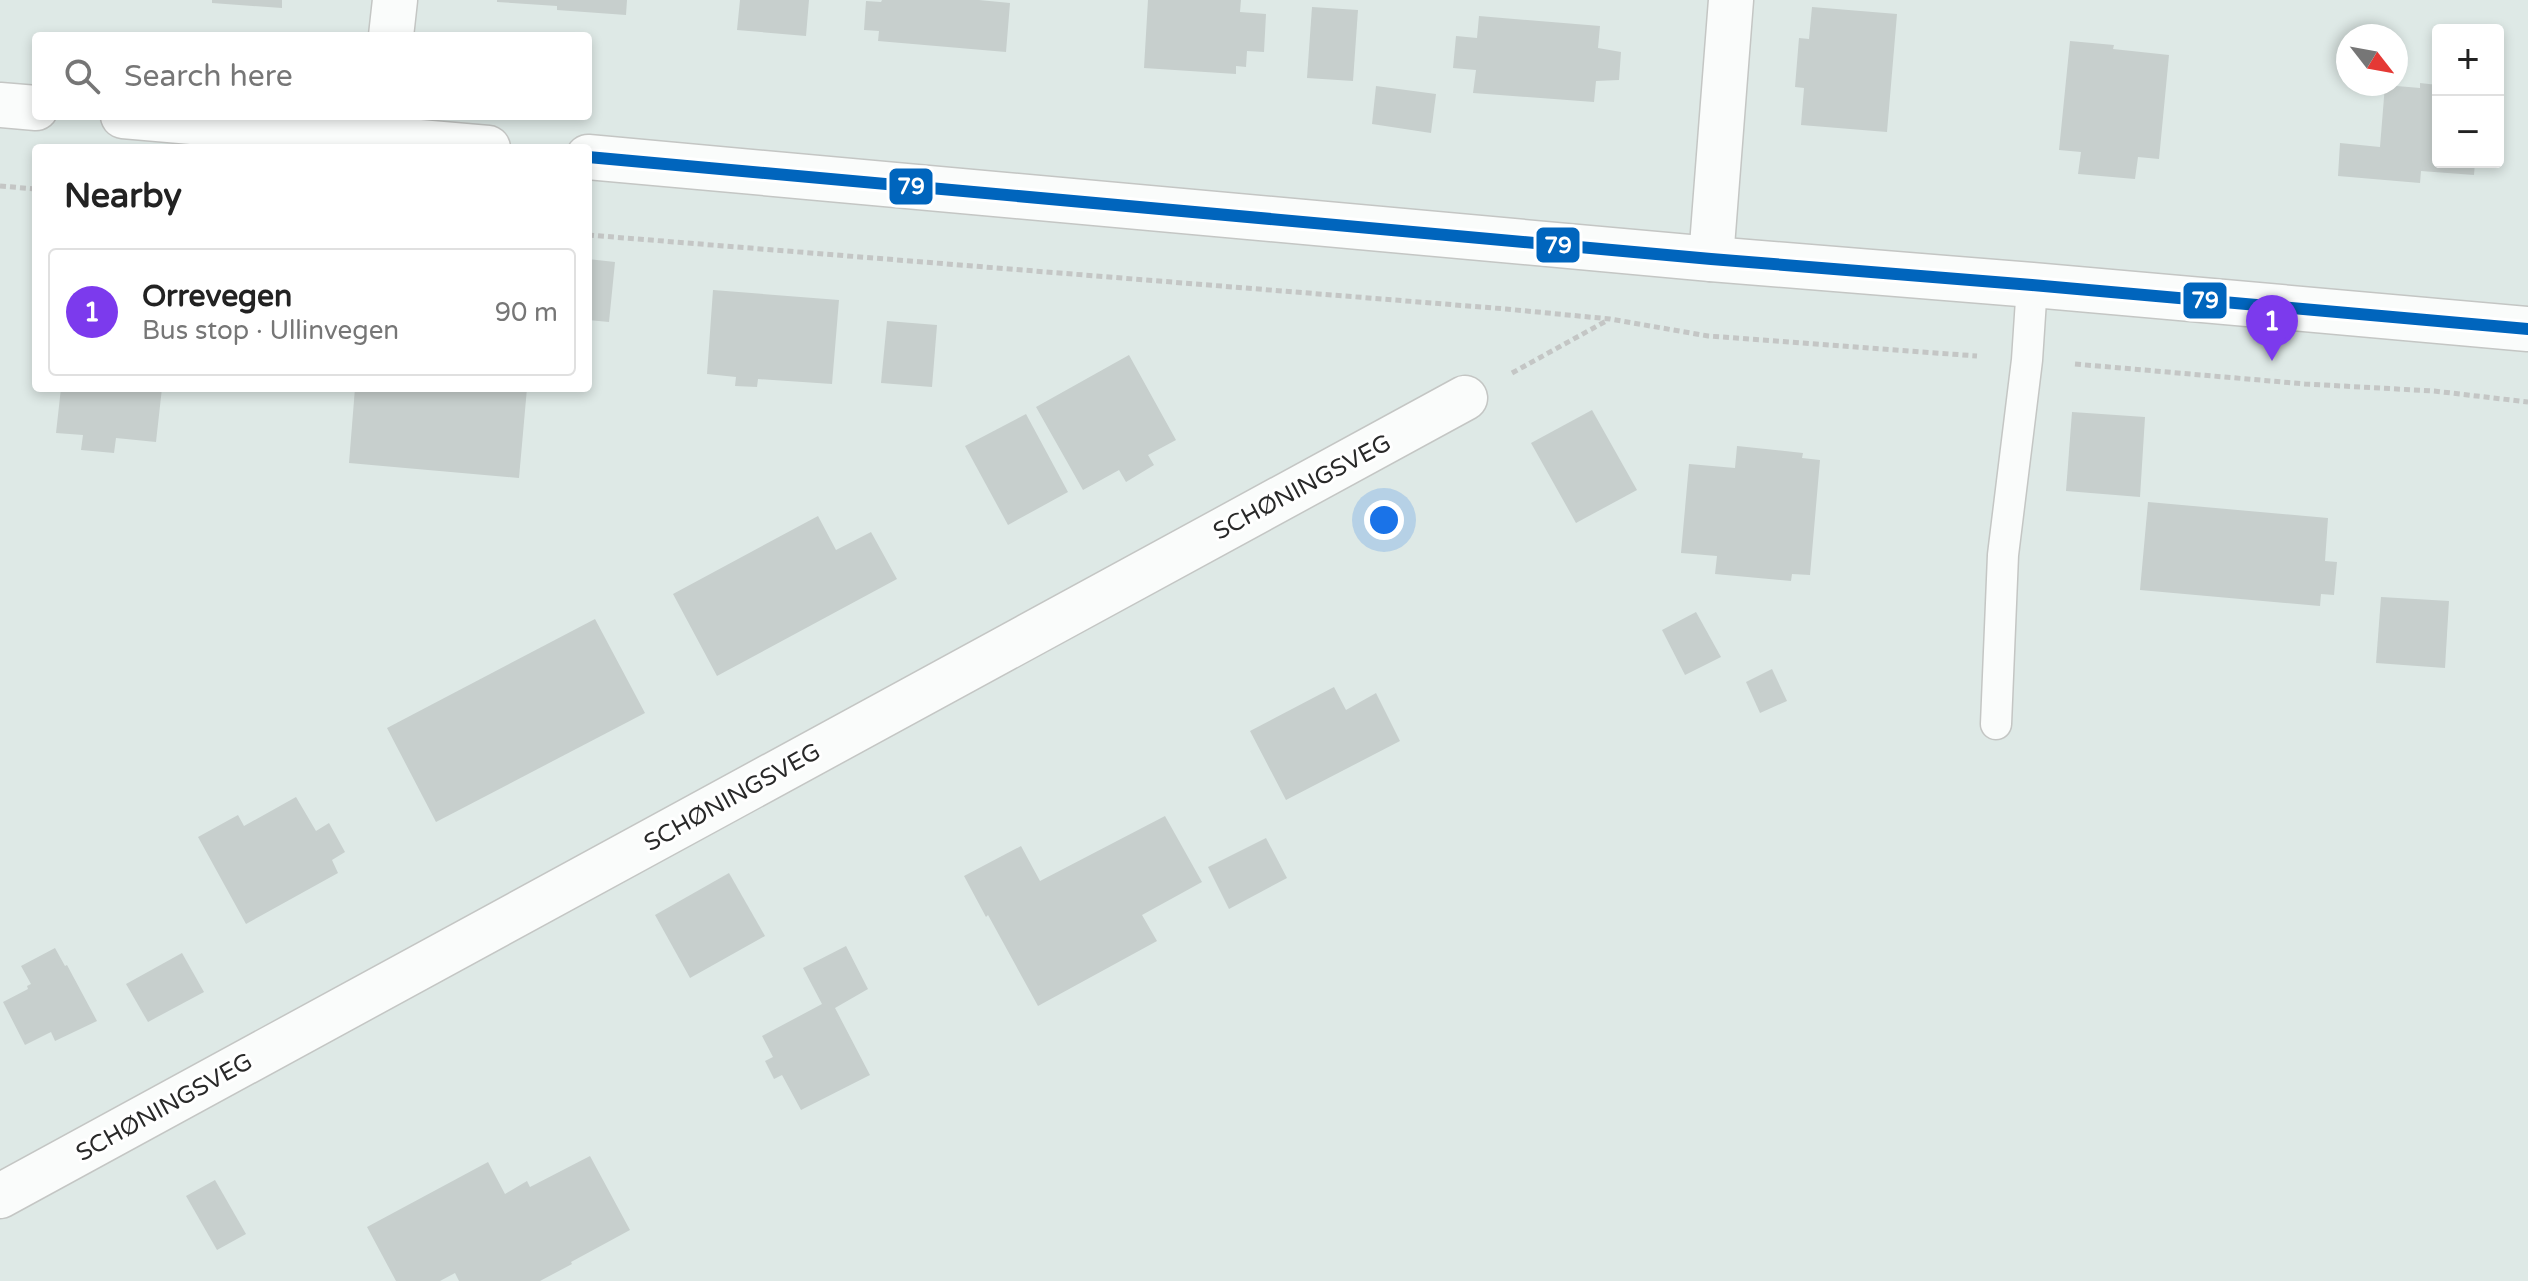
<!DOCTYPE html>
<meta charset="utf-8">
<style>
:root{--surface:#fff;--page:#f6f6f6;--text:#222;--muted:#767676;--line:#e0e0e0;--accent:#7c3aed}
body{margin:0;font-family:"Varela Round",sans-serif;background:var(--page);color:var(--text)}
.controls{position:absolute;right:24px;top:24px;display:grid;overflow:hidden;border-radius:8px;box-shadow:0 4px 12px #0003}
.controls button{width:72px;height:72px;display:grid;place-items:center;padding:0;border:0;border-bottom:2px solid var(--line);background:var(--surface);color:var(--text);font:40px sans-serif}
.compass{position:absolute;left:2336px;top:24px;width:72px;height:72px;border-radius:50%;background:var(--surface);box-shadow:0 4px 12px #0003;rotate:121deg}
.you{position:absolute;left:1384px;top:520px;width:28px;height:28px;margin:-20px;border:6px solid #fff;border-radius:50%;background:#1a73e8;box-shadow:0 0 0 12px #1a73e833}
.badge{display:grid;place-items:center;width:52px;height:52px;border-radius:50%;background:var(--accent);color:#fff;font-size:26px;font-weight:700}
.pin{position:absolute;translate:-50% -66px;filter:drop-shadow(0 2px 4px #0008)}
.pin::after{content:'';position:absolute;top:42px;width:28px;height:24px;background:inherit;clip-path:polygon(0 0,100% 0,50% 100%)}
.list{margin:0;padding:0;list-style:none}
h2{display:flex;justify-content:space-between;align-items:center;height:104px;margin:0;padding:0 32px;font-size:34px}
h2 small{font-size:26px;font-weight:400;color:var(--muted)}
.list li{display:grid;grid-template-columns:52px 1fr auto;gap:24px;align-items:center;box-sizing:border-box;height:128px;margin:0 16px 16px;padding:0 16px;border:2px solid var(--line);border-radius:8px}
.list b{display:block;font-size:30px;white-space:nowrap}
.list p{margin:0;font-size:26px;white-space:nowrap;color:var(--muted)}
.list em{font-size:26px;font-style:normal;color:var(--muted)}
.icon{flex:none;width:44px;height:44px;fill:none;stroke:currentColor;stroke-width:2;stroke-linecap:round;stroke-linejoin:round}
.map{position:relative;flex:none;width:2528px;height:1281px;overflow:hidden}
.search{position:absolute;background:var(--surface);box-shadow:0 4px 12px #0003;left:32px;top:32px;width:560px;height:88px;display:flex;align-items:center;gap:20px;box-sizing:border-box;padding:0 28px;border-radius:8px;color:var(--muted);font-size:30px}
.panel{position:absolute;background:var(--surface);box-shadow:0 4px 12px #0003;left:32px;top:144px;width:560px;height:248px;border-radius:8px}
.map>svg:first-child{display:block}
</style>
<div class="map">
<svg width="2528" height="1281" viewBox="0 0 2528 1281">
<rect width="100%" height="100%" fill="#dee9e6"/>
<g fill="#c7cfcd">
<polygon points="212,0 282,0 282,8 212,3"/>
<polygon points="497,0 627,0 626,15 557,10 557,6 497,2"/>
<polygon points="740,0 809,0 806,36 737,30"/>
<polygon points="882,0 979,0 1010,3 1006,52 878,41 879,31 864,30 866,1 881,2"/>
<polygon points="1148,0 1241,0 1240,12 1266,14 1264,52 1247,51 1246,67 1236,66 1236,74 1144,68"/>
<polygon points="1312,7 1358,10 1353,81 1307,78"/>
<polygon points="1812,7 1897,14 1887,132 1801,125 1804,88 1795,87 1799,38 1809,39"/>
<polygon points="1479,16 1600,26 1598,48 1621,52 1619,80 1596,81 1594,102 1473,93 1476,70 1453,68 1456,36 1477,38"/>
<polygon points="2070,41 2114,45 2113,49 2169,55 2159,159 2138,157 2135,179 2078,174 2081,152 2059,150"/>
<polygon points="2420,83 2438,85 2438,162 2475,162 2474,175 2421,171 2420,183 2338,176 2340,143 2380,147 2385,85 2420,88"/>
<polygon points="1376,86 1436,94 1431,133 1372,124"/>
<polygon points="588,259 615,262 609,322 588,320"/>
<polygon points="713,290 839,300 832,384 758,379 757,387 735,386 736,377 707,374"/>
<polygon points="887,321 937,325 932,387 881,383"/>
<polygon points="1129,355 1176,440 1148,455 1154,465 1126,482 1119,470 1083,490 1036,407"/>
<polygon points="61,388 162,388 156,442 116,438 114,453 81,450 83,435 56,433"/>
<polygon points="355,388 527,388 519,478 349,463"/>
<polygon points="1592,410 1637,490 1576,523 1531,443"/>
<polygon points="2072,412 2145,417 2140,497 2066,491"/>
<polygon points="1026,414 1068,492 1008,525 965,446"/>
<polygon points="1737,446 1803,453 1802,458 1820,460 1810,575 1792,574 1791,581 1715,574 1717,556 1681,553 1689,464 1735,468"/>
<polygon points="2148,502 2328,518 2325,561 2337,562 2334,595 2321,594 2320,606 2140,590"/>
<polygon points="818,516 836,550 871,532 897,579 717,676 673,594"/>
<polygon points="2381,597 2449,601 2445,668 2376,663"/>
<polygon points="1696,612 1721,657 1685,675 1662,630"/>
<polygon points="595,619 645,713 436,822 387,728"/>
<polygon points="1772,669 1787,701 1760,713 1746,682"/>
<polygon points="1334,687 1346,710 1376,693 1400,741 1286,800 1250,731"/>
<polygon points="296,797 316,831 329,823 345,852 332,860 338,873 246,924 198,837 238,815 244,826"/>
<polygon points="1165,816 1202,882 1142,915 1157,941 1038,1006 988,915 986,917 964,876 1021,846 1040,881"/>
<polygon points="1266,838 1287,878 1229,909 1208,867"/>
<polygon points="729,873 765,936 690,978 655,915"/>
<polygon points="846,946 868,989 835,1008 870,1075 801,1110 782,1075 774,1079 765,1061 773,1057 762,1036 822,1004 803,968"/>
<polygon points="55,948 65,966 67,965 97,1021 55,1041 51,1032 25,1045 3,1002 28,989 27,986 31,984 21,966"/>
<polygon points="182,953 204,992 148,1022 126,984"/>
<polygon points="590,1156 630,1230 571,1262 572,1264 540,1281 459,1281 455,1273 440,1281 396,1281 367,1227 488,1162 505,1194 527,1181 530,1187"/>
<polygon points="215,1180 246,1234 217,1250 186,1196"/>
</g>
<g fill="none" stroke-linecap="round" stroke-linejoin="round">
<defs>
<polyline id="service" points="1996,724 2003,555 2027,360 2032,285"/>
<g id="minor">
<polyline points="391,36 395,0"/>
<polyline points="1711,259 1731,0"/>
<polyline points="0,1196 1465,398"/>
</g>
<g id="secondary">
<polyline points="0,105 36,108"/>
<polyline points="123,116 488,148"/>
<polyline points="588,157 1711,259 2032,285 2528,329"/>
</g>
</defs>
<use href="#service" stroke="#c4c6c4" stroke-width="33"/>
<use href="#minor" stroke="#c4c6c4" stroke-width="47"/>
<use href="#secondary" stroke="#c4c6c4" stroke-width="47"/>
<g stroke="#c4c6c5" stroke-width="5" stroke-dasharray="6 4" stroke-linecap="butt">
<polyline points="0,186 36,189"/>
<polyline points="588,235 1506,309 1610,319 1708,336 1977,356"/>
<polyline points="2075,364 2305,384 2434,391 2528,402"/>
<polyline points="1512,373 1608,320"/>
</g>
<use href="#service" stroke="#fafcfb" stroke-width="30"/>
<use href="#minor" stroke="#fafcfb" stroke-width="44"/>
<use href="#secondary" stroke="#fafcfb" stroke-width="44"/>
<defs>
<polyline id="bus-1" points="588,157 1711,259 2032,285 2528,329"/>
</defs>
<use href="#bus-1" stroke="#fff" stroke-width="18"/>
<use href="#bus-1" stroke="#0065bd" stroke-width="12"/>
</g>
<g text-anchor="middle" stroke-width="6" stroke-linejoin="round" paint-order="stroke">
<g font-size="24" fill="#292929" stroke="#fff">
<text transform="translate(1302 487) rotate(-28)" y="8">SCHØNINGSVEG</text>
<text transform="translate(732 797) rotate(-29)" y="8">SCHØNINGSVEG</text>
<text transform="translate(164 1107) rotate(-29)" y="8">SCHØNINGSVEG</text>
</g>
</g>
<g stroke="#fff" stroke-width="3">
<rect x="888" y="167" width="46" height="39" rx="8" fill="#0065bd"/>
<rect x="1535" y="226" width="46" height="38" rx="8" fill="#0065bd"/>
<rect x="2182" y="281" width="46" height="39" rx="8" fill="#0065bd"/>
</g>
<g font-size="22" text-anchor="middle" font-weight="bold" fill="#fff">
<text x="911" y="194">79</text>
<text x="1558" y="253">79</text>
<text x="2205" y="308">79</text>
</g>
</svg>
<div class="controls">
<button>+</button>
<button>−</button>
</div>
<svg class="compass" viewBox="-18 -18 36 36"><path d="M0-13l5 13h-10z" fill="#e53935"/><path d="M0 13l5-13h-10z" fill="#767676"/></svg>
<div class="you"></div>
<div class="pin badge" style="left:2272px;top:361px">1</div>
<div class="search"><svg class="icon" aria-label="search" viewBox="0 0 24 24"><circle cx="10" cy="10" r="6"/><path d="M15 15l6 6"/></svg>Search here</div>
<section class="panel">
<h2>Nearby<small></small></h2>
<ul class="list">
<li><span class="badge">1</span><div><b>Orrevegen</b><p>Bus stop · Ullinvegen</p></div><em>90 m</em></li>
</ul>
</section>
</div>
